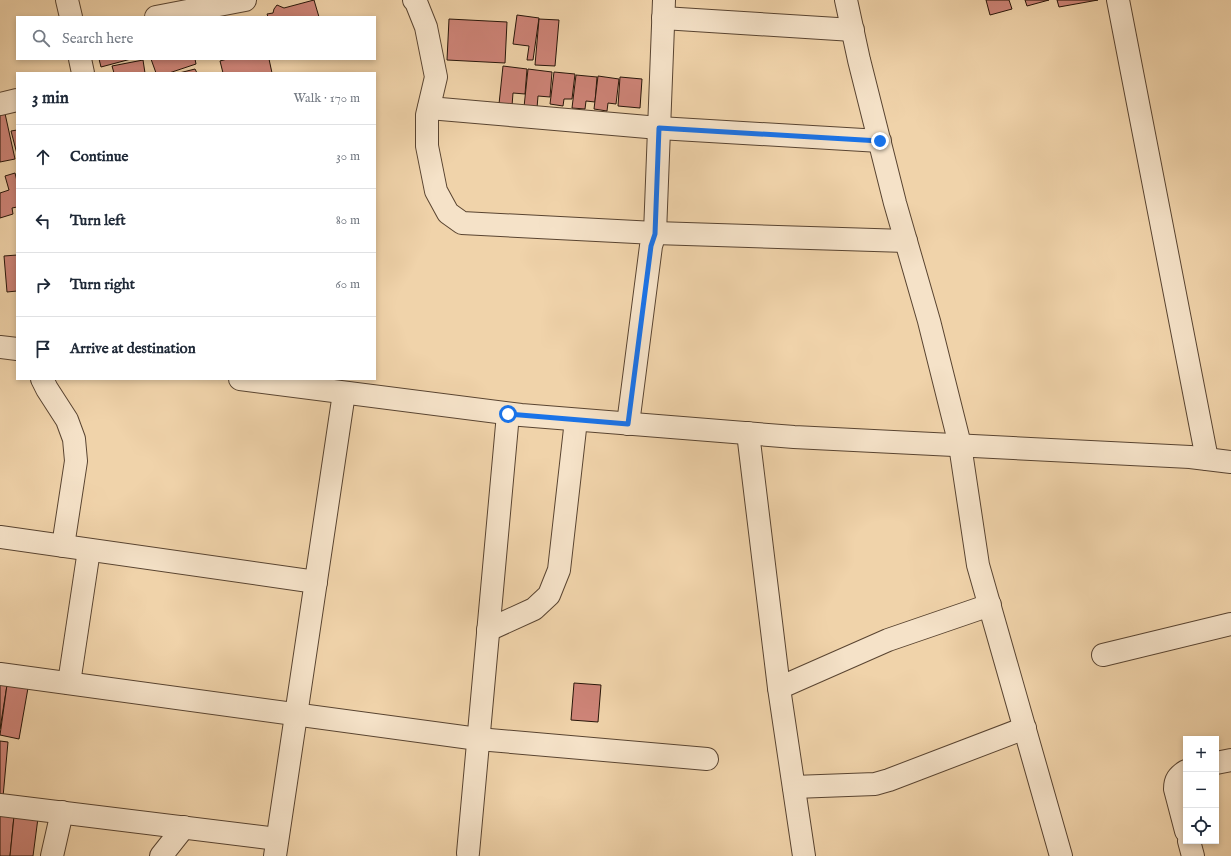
<!DOCTYPE html>
<meta charset="utf-8">
<style>
:root{--surface:#fff;--page:#f6f6f7;--text:#1f2937;--muted:#747a83;--line:#e0e1e3}
body{margin:0;font-family:"IM FELL English",serif;background:var(--page);color:var(--text)}
.controls{position:absolute;right:12px;bottom:12px;display:grid;overflow:hidden;border-radius:0px;box-shadow:0 2px 6px #0003}
.controls button{width:36px;height:36px;display:grid;place-items:center;padding:0;border:0;border-bottom:1px solid var(--line);background:var(--surface);color:var(--text);font:20px sans-serif}
.stop{position:absolute;width:12px;height:12px;margin:-9px;border:3px solid #1a73e8;border-radius:50%;background:#fff}
.stop.end{background:#1a73e8;border-color:#fff;box-shadow:0 1px 4px #0008}
.list{margin:0;padding:0;list-style:none}
h2{display:flex;justify-content:space-between;align-items:center;height:52px;margin:0;padding:0 16px;font-size:17px}
h2 small{font-size:13px;font-weight:400;color:var(--muted)}
.list li{display:grid;grid-template-columns:26px 1fr auto;gap:12px;align-items:center;box-sizing:border-box;height:64px;padding:0 16px;border-top:1px solid var(--line)}
.list b{display:block;font-size:15px;white-space:nowrap}
.list em{font-size:13px;font-style:normal;color:var(--muted)}
.icon{flex:none;width:22px;height:22px;fill:none;stroke:currentColor;stroke-width:2;stroke-linecap:round;stroke-linejoin:round}
.map{position:relative;flex:none;width:1231px;height:856px;overflow:hidden}
.search{position:absolute;background:var(--surface);box-shadow:0 2px 6px #0003;left:16px;top:16px;width:360px;height:44px;display:flex;align-items:center;gap:10px;box-sizing:border-box;padding:0 14px;border-radius:0px;color:var(--muted);font-size:15px}
.panel{position:absolute;background:var(--surface);box-shadow:0 2px 6px #0003;left:16px;top:72px;width:360px;height:308px;border-radius:0px}
.map>svg:first-child{display:block}
</style>
<div class="map">
<svg width="1231" height="856" viewBox="0 0 1231 856">
<rect width="100%" height="100%" fill="#f0d3aa"/>
<filter id="stains"><feTurbulence type="fractalNoise" baseFrequency=".005" numOctaves="4"/><feColorMatrix values="0 0 0 0 .2 0 0 0 0 .09 0 0 0 0 .02 0 0 0 .5 -.17"/></filter>
<radialGradient id="worn" r=".72"><stop offset=".6" stop-color="#630" stop-opacity="0"/><stop offset="1" stop-color="#630" stop-opacity=".3"/></radialGradient>
<g fill="#ce8478" stroke="#271509">
<polygon points="314,0 319,17 268,17 267,14 273,13 274,9 277,5 284,8"/>
<polygon points="986,0 1009,0 1012,9 990,15"/>
<polygon points="1025,0 1049,0 1027,6"/>
<polygon points="1057,0 1098,0 1059,7"/>
<polygon points="517,15 539,18 533,60 527,60 529,46 513,44"/>
<polygon points="449,19 507,22 505,63 447,60"/>
<polygon points="539,19 559,20 555,66 535,65"/>
<polygon points="99,59 131,59 101,67"/>
<polygon points="151,59 195,59 196,64 169,73 156,73"/>
<polygon points="227,59 269,59 272,73 223,73 220,61"/>
<polygon points="143,60 145,73 114,73 112,66"/>
<polygon points="503,66 527,69 525,94 513,93 512,106 499,104"/>
<polygon points="195,69 197,73 179,73"/>
<polygon points="528,69 552,72 550,97 538,96 537,108 524,107"/>
<polygon points="554,72 575,74 572,99 564,99 563,106 550,104"/>
<polygon points="576,75 597,77 595,102 586,101 585,109 572,108"/>
<polygon points="598,76 619,79 616,104 608,103 607,111 594,109"/>
<polygon points="620,77 642,79 640,108 618,106"/>
<polygon points="4,109 15,159 0,162 0,110"/>
<polygon points="17,130 17,154 11,131"/>
<polygon points="15,173 17,181 17,207 12,208 13,214 0,218 0,193 9,190 5,176"/>
<polygon points="17,255 17,291 7,292 4,256"/>
<polygon points="0,683 7,685 0,729"/>
<polygon points="574,683 601,685 598,722 571,720"/>
<polygon points="7,685 28,688 19,739 0,735"/>
<polygon points="0,741 8,742 3,797 0,796"/>
<polygon points="0,813 14,816 10,856 0,856"/>
<polygon points="14,816 38,818 33,856 10,856"/>
</g>
<g fill="none" stroke-linecap="round" stroke-linejoin="round">
<defs>
<g id="minor">
<polyline points="67,0 71,17"/>
<polyline points="414,0 416,2 426,27 436,77 427,115 427,146 436,191 448,213 462,223 655,233 906,241"/>
<polyline points="846,0 859,60 895,203 929,321 960,445 978,565 1061,856"/>
<polyline points="1118,0 1207,459"/>
<polyline points="156,17 245,0"/>
<polyline points="663,18 853,30"/>
<polyline points="80,59 83,73"/>
<polyline points="0,104 17,100"/>
<polyline points="429,108 659,128 880,141"/>
<polyline points="0,347 17,349"/>
<polyline points="42,379 47,389 67,420 74,439 76,461 63,546"/>
<polyline points="240,379 521,415 794,437 1190,457 1231,462"/>
<polyline points="628,424 651,246 655,233 664,0"/>
<polyline points="748,433 779,688 804,856"/>
<polyline points="0,537 316,582"/>
<polyline points="488,630 534,609 549,595 559,570 576,420"/>
<polyline points="1103,655 1231,624"/>
<polyline points="0,674 478,739 707,759"/>
<polyline points="69,683 89,550"/>
<polyline points="779,688 888,640 990,605"/>
<polyline points="1216,763 1231,760"/>
<path d="M1186,771C1178,776 1175,780 1175,789L1186,831"/>
<polyline points="794,787 875,784 889,780 1025,728"/>
<polyline points="0,805 277,839"/>
<polyline points="1189,841 1193,856"/>
<polyline points="468,853 508,414"/>
<polyline points="52,856 62,812"/>
<polyline points="161,856 184,827"/>
<polyline points="275,856 344,393"/>
</g>
</defs>
<use href="#minor" stroke="#594431" stroke-width="24"/>
<use href="#minor" stroke="#f5e2c8" stroke-width="22"/>
</g>
<g fill="none" stroke-linecap="round" stroke-linejoin="round">
<polyline stroke="#1a73e8" stroke-width="5" points="508,414 628,424 651,246 655,234 659,128 880,141"/>
</g>
<rect width="100%" height="100%" filter="url(#stains)"/>
<rect width="100%" height="100%" fill="url(#worn)"/>
</svg>
<div class="controls">
<button>+</button>
<button>−</button>
<button><svg class="icon" aria-label="locate" viewBox="0 0 24 24"><circle cx="12" cy="12" r="6"/><path d="M12 2v4M12 18v4M2 12h4M18 12h4"/></svg></button>
</div>
<div class="stop" style="left:508px;top:414px"></div>
<div class="stop end" style="left:880px;top:141px"></div>
<div class="search"><svg class="icon" aria-label="search" viewBox="0 0 24 24"><circle cx="10" cy="10" r="6"/><path d="M15 15l6 6"/></svg>Search here</div>
<section class="panel">
<h2>3 min<small>Walk · 170 m</small></h2>
<ul class="list">
<li><svg class="icon" aria-label="ahead" viewBox="0 0 24 24"><path d="M12 20V5M6 11l6-6 6 6"/></svg><div><b>Continue</b></div><em>30 m</em></li>
<li><svg class="icon" aria-label="left" viewBox="0 0 24 24"><path d="M17 20v-9H6M10 6l-5 5 5 5"/></svg><div><b>Turn left</b></div><em>80 m</em></li>
<li><svg class="icon" aria-label="right" viewBox="0 0 24 24"><path d="M7 20v-9h11M14 6l5 5-5 5"/></svg><div><b>Turn right</b></div><em>60 m</em></li>
<li><svg class="icon" aria-label="arrive" viewBox="0 0 24 24"><path d="M6 21V4h12l-3 4 3 4H6"/></svg><div><b>Arrive at destination</b></div></li>
</ul>
</section>
</div>
